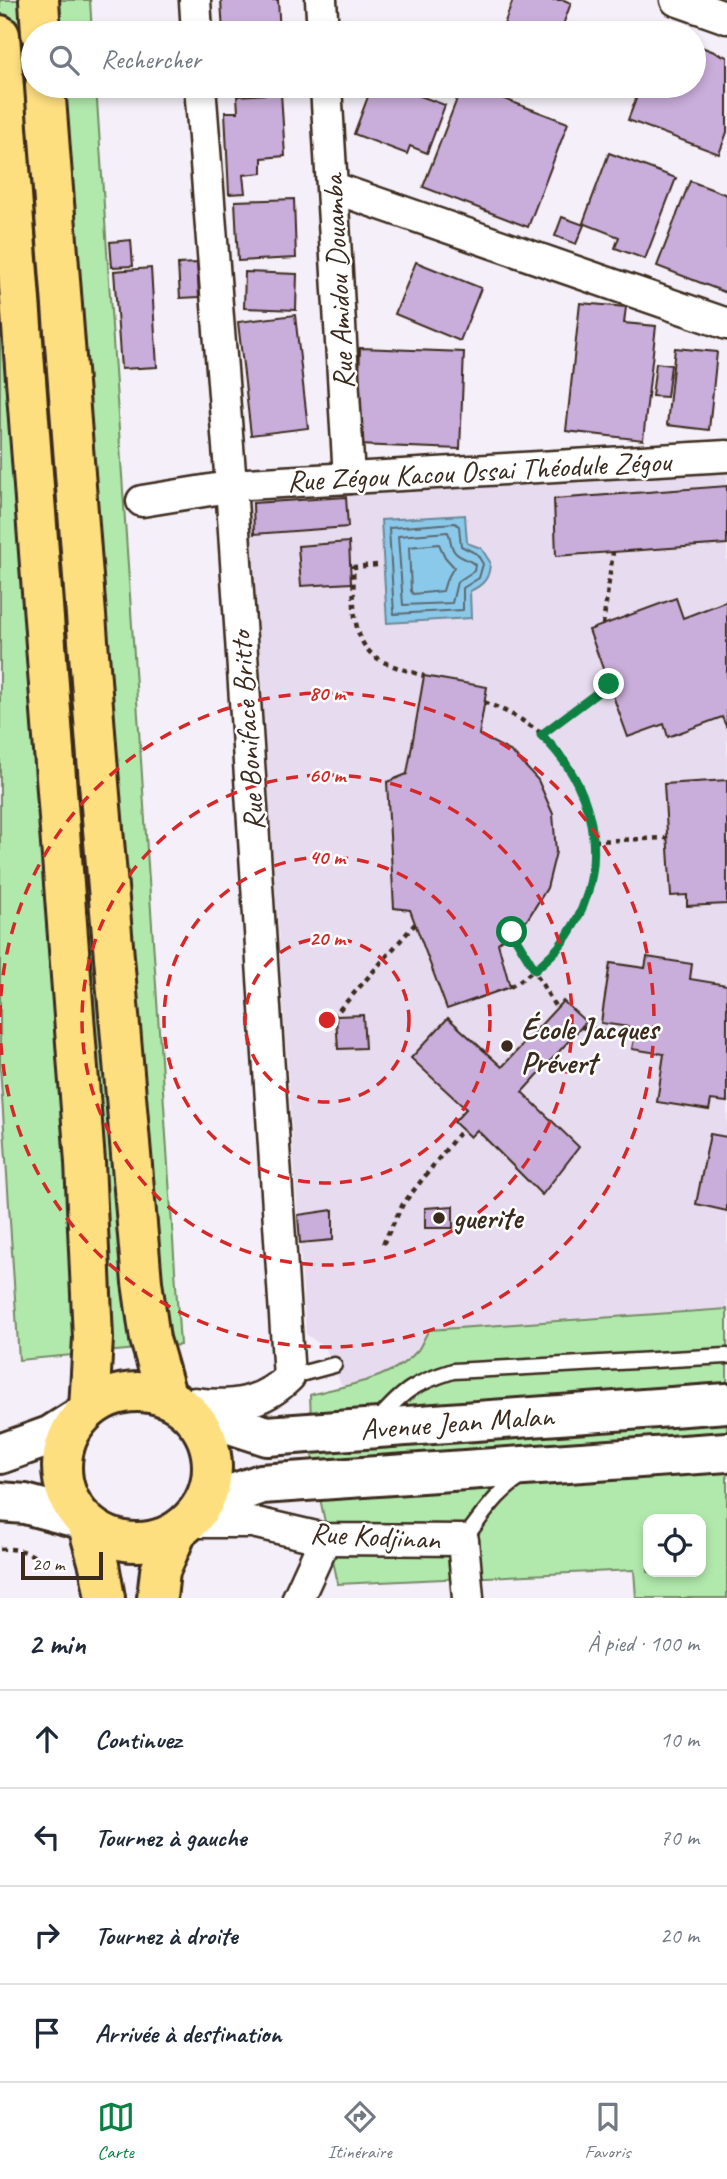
<!DOCTYPE html>
<html lang="fr">
<meta charset="utf-8">
<style>
:root{--surface:#fff;--page:#f6f6f7;--text:#1f2937;--muted:#747a83;--line:#e0e1e3;--accent:#0b8043}
body{margin:0;font-family:Caveat,sans-serif;background:var(--page);color:var(--text)}
.controls{position:absolute;right:21px;bottom:21px;display:grid;overflow:hidden;border-radius:14px;box-shadow:0 4px 10px #0003}
.controls button{width:63px;height:63px;display:grid;place-items:center;padding:0;border:0;border-bottom:2px solid var(--line);background:var(--surface);color:var(--text);font:35px sans-serif}
.scale{position:absolute;left:21px;bottom:18px;width:82px;box-sizing:border-box;padding-left:7px;border:4px solid #3b2a1e;border-top:0;font-size:19px;line-height:24px;white-space:nowrap;color:#3b2a1e;-webkit-text-stroke:5px #fff;paint-order:stroke}
.stop{position:absolute;width:21px;height:21px;margin:-16px;border:5px solid #0b8043;border-radius:50%;background:#fff}
.stop.end{background:#0b8043;border-color:#fff;box-shadow:0 2px 7px #0008}
.list{margin:0;padding:0;list-style:none}
h2{display:flex;justify-content:space-between;align-items:center;height:91px;margin:0;padding:0 28px;font-size:30px}
h2 small{font-size:23px;font-weight:400;color:var(--muted)}
.list li{display:grid;grid-template-columns:46px 1fr auto;gap:21px;align-items:center;box-sizing:border-box;height:98px;padding:0 28px;border-top:2px solid var(--line)}
.list b{display:block;font-size:26px;white-space:nowrap}
.list em{font-size:23px;font-style:normal;color:var(--muted)}
.icon{flex:none;width:38px;height:38px;fill:none;stroke:currentColor;stroke-width:2;stroke-linecap:round;stroke-linejoin:round}
.map{position:relative;flex:none;width:727px;height:1598px;overflow:hidden}
.search{position:absolute;background:var(--surface);box-shadow:0 4px 10px #0003;left:21px;right:21px;top:21px;height:77px;display:flex;align-items:center;gap:18px;box-sizing:border-box;padding:0 24px;border-radius:38px;color:var(--muted);font-size:26px}
.sheet{height:483px;background:var(--surface)}
nav{display:flex;justify-content:space-around;align-items:center;box-sizing:border-box;height:98px;border-top:2px solid var(--line);background:var(--surface);font-size:19px;color:var(--muted)}
nav a{display:grid;justify-items:center;gap:4px}
nav .on{color:var(--accent)}
.map>svg:first-child{display:block}
</style>
<div class="map">
<svg width="727" height="1598" viewBox="0 0 727 1598">
<rect width="100%" height="100%" fill="#f4eff8"/>
<filter id="ink" filterUnits="userSpaceOnUse"><feTurbulence type="fractalNoise" baseFrequency=".0143" numOctaves="2"/><feDisplacementMap in="SourceGraphic" scale="14" xChannelSelector="R" yChannelSelector="G"/><feConvolveMatrix kernelMatrix="1 2 1 2 8 2 1 2 1" color-interpolation-filters="sRGB"/></filter>
<g filter="url(#ink)">
<polygon fill="#e7dbef" points="727,459 727,1309 429,1330 417,1350 397,1367 370,1380 342,1386 326,1349 306,1334 248,494"/>
<g fill="#b1e9ad" stroke="#768a66" stroke-width="2" fill-rule="evenodd">
<polygon points="0,0 90,0 92,33 33,33 33,86 96,86 180,1345 19,1360 0,1066"/>
<path d="M727,1309V1598H636L634,1570L338,1584L313,1465L310,1395C345,1385 393,1380 418,1350C422,1344 425,1336 429,1330ZM648,1519H701V1572H648Z"/>
</g>
<path fill="#8bc9eb" stroke="#6b8999" stroke-width="2" d="M465,515L467,543L481,548L490,562C490,577 484,585 470,591L471,618L387,623L381,520Z"/>
<g fill="none" stroke-linecap="round" stroke-linejoin="round">
<g stroke="#5b6a70" stroke-width="2">
<polygon points="455,523 459,526 461,546 477,554 483,564 479,578 463,588 463,610 394,614 389,528"/>
<path d="M448,532C451,538 450,545 454,551C459,559 469,558 475,565L474,571L457,582L452,603L403,605L398,536Z"/>
<polygon points="439,544 445,557 454,567 446,581 443,591 413,594 411,591 409,547"/>
</g>
</g>
<g fill="#c9adda" stroke="#3b2a1e" stroke-width="2">
<polygon points="221,0 278,0 280,33 223,33"/>
<polygon points="513,0 564,0 571,3 560,33 501,33"/>
<polygon points="694,44 727,57 727,132 719,154 628,120 641,86 694,86"/>
<polygon points="100,86 118,86 118,89 101,91"/>
<polygon points="372,86 393,86 445,105 427,153 410,146 407,154 354,134"/>
<polygon points="462,86 470,86 568,123 528,227 423,187"/>
<polygon points="512,86 539,86 536,95"/>
<polygon points="281,93 285,156 262,158 262,173 243,175 245,193 229,194 225,112 238,112 237,96"/>
<polygon points="609,153 676,178 645,259 615,248 619,237 583,223"/>
<polygon points="690,181 727,195 727,293 657,266"/>
<polygon points="294,199 296,258 238,261 235,201"/>
<polygon points="562,217 584,225 576,244 555,236"/>
<polygon points="131,240 133,266 112,267 110,242"/>
<polygon points="416,262 481,288 460,341 395,314"/>
<polygon points="197,263 199,297 180,298 178,264"/>
<polygon points="151,268 157,367 121,369 114,271"/>
<polygon points="245,272 297,274 296,310 244,308"/>
<polygon points="580,303 626,307 624,323 656,326 643,440 566,431"/>
<polygon points="295,315 308,428 251,435 238,322"/>
<polygon points="360,348 464,352 460,449 357,445"/>
<polygon points="675,348 717,352 709,430 667,425"/>
<polygon points="656,363 671,365 667,397 652,396"/>
<polygon points="727,486 727,544 556,556 554,499"/>
<polygon points="346,497 348,527 254,534 253,503"/>
<polygon points="349,542 351,583 301,586 298,546"/>
<polygon points="676,598 683,618 727,601 727,728 722,717 668,737 664,724 628,737 589,630"/>
<polygon points="424,676 487,687 479,735 512,752 538,780 553,814 556,852 547,888 527,920 498,943 510,987 447,1009 410,910 394,908 387,782 407,774"/>
<polygon points="727,780 727,904 687,906 687,895 671,896 664,784"/>
<polygon points="647,957 692,964 690,979 727,985 727,1102 711,1100 709,1110 657,1102 664,1054 632,1049 636,1028 601,1023 610,963 645,968"/>
<polygon points="563,1001 586,1022 522,1092 579,1147 542,1195 477,1130 470,1137 454,1122 466,1109 411,1058 448,1018 502,1067"/>
<polygon points="363,1015 365,1048 338,1049 336,1016"/>
<polygon points="710,1134 727,1137 727,1211 696,1204"/>
<polygon points="453,1206 453,1228 425,1228 425,1208"/>
<polygon points="333,1210 333,1240 300,1243 298,1215"/>
</g>
<g fill="none" stroke-linecap="round" stroke-linejoin="round">
<defs>
<g id="lane">
<polyline points="289,1377 334,1365"/>
<path d="M378,1420C404,1390 415,1383 453,1371L727,1356"/>
<path d="M463,1540C482,1517 497,1490 524,1476"/>
</g>
<g id="street">
<polyline points="195,0 197,33"/>
<polyline points="321,0 323,33"/>
<polyline points="676,0 727,18"/>
<polyline points="326,86 349,478"/>
<polyline points="334,188 727,324"/>
<polyline points="142,501 247,484 727,456"/>
<path d="M195,1403C232,1408 262,1404 289,1377L231,485L200,86"/>
<polyline points="188,1522 252,1522 325,1539 463,1540 468,1598"/>
<polyline points="298,1598 325,1539"/>
</g>
<g id="secondary">
<path id="s1" d="M190,1413L202,1415L267,1436L727,1403"/>
<polyline points="0,1454 50,1436 80,1417"/>
<polyline points="0,1502 25,1504 81,1519"/>
<polyline points="204,1504 261,1484 727,1452"/>
</g>
<g id="highway">
<polyline points="39,0 41,33"/>
<polyline points="0,35 85,1162 93,1338 89,1409"/>
<polyline points="45,86 99,783 142,1282 150,1339 167,1398"/>
<circle cx="137" cy="1467" r="75"/>
<polyline points="88,1526 99,1565 105,1598"/>
<polyline points="157,1598 160,1571 177,1532"/>
</g>
</defs>
<use href="#lane" stroke="#3b2a1e" stroke-width="19"/>
<use href="#street" stroke="#3b2a1e" stroke-width="35"/>
<use href="#secondary" stroke="#3b2a1e" stroke-width="44"/>
<use href="#highway" stroke="#3b2a1e" stroke-width="44"/>
<g stroke="#3b2a1e" stroke-width="4.5" stroke-dasharray="5 5" stroke-linecap="butt">
<path d="M377,565L353,567C355,600 348,644 382,661C395,668 411,671 424,676"/>
<polyline points="603,625 613,552"/>
<path d="M484,702C512,713 540,728 559,752C605,808 605,897 556,950C542,965 527,976 510,987"/>
<polyline points="541,735 609,684"/>
<polyline points="594,841 667,838"/>
<polyline points="512,932 556,1008"/>
<polyline points="326,1025 415,924"/>
<polyline points="581,1027 634,1037"/>
<polyline points="383,1244 403,1204 462,1129"/>
<path d="M0,1549C17,1548 32,1551 43,1565"/>
</g>
<use href="#lane" stroke="#fff" stroke-width="14"/>
<use href="#street" stroke="#fff" stroke-width="30"/>
<use href="#secondary" stroke="#fff" stroke-width="38"/>
<use href="#highway" stroke="#fedf80" stroke-width="38"/>
</g>
</g>
<g fill="none" stroke-linecap="round" stroke-linejoin="round" filter="url(#ink)">
<path stroke="#0b8043" stroke-width="9" d="M512,932L535,970C542,963 551,956 558,948C613,881 602,792 541,735L609,684"/>
</g>
<g fill="none" stroke="#d62828" stroke-width="3.5" stroke-dasharray="12 9">
<circle cx="327" cy="1020" r="82"/>
<circle cx="327" cy="1020" r="163"/>
<circle cx="327" cy="1020" r="245"/>
<path d="M0 1017A327 327 0 1 1 0 1023"/>
</g>
<g fill="#3b2a1e" stroke="#fff" stroke-width="2.5">
<circle cx="507" cy="1046" r="7"/>
<circle cx="439" cy="1218" r="7"/>
</g>
<g text-anchor="middle" stroke-width="5" stroke-linejoin="round" paint-order="stroke">
<g font-size="30" fill="#3b2a1e" stroke="#fff">
<text transform="translate(338 282) rotate(-93)" y="10">Rue Amidou Douamba</text>
<text transform="translate(479 471) rotate(-3)" y="10">Rue Zégou Kacou Ossai Théodule Zégou</text>
<text transform="translate(247 731) rotate(-94)" y="10">Rue Boniface Britto</text>
<text dy="10" stroke="none"><textPath href="#s1" startOffset="271">Avenue Jean Malan</textPath></text>
<text transform="translate(375 1536) rotate(3)" y="10">Rue Kodjinan</text>
</g>
<g font-size="30" font-weight="bold" fill="#3b2a1e" stroke="#fff" text-anchor="start">
<text x="521" y="1039">École Jacques<tspan x="521" dy="34">Prévert</tspan></text>
<text x="453" y="1228">guerite</text>
</g>
</g>
<circle cx="327" cy="1020" r="10" fill="#d62828" stroke="#fff" stroke-width="3.5"/>
<g font-size="21" text-anchor="middle" font-weight="bold" fill="#d62828" stroke="#fff" stroke-width="5" stroke-linejoin="round" paint-order="stroke">
<text x="327" y="700">80 m</text>
<text x="327" y="782">60 m</text>
<text x="327" y="864">40 m</text>
<text x="327" y="945">20 m</text>
</g>
</svg>
<div class="controls">
<button><svg class="icon" aria-label="locate" viewBox="0 0 24 24"><circle cx="12" cy="12" r="6"/><path d="M12 2v4M12 18v4M2 12h4M18 12h4"/></svg></button>
</div>
<div class="scale">20 m</div>
<div class="stop" style="left:512px;top:932px"></div>
<div class="stop end" style="left:609px;top:684px"></div>
<div class="search"><svg class="icon" aria-label="search" viewBox="0 0 24 24"><circle cx="10" cy="10" r="6"/><path d="M15 15l6 6"/></svg>Rechercher</div>
</div>
<section class="sheet">
<h2>2 min<small>À pied · 100 m</small></h2>
<ul class="list">
<li><svg class="icon" aria-label="ahead" viewBox="0 0 24 24"><path d="M12 20V5M6 11l6-6 6 6"/></svg><div><b>Continuez</b></div><em>10 m</em></li>
<li><svg class="icon" aria-label="left" viewBox="0 0 24 24"><path d="M17 20v-9H6M10 6l-5 5 5 5"/></svg><div><b>Tournez à gauche</b></div><em>70 m</em></li>
<li><svg class="icon" aria-label="right" viewBox="0 0 24 24"><path d="M7 20v-9h11M14 6l5 5-5 5"/></svg><div><b>Tournez à droite</b></div><em>20 m</em></li>
<li><svg class="icon" aria-label="arrive" viewBox="0 0 24 24"><path d="M6 21V4h12l-3 4 3 4H6"/></svg><div><b>Arrivée à destination</b></div></li>
</ul>
</section>
<nav>
<a class="on"><svg class="icon" aria-label="map" viewBox="0 0 24 24"><path d="M3 6l6-2 6 2 6-2v14l-6 2-6-2-6 2zM9 4v14M15 6v14"/></svg>Carte</a>
<a><svg class="icon" aria-label="directions" viewBox="0 0 24 24"><path d="M12 3l9 9-9 9-9-9zM9 14v-3h6M13 9l2 2-2 2"/></svg>Itinéraire</a>
<a><svg class="icon" aria-label="saved" viewBox="0 0 24 24"><path d="M7 4h10v16l-5-4-5 4z"/></svg>Favoris</a>
</nav>
